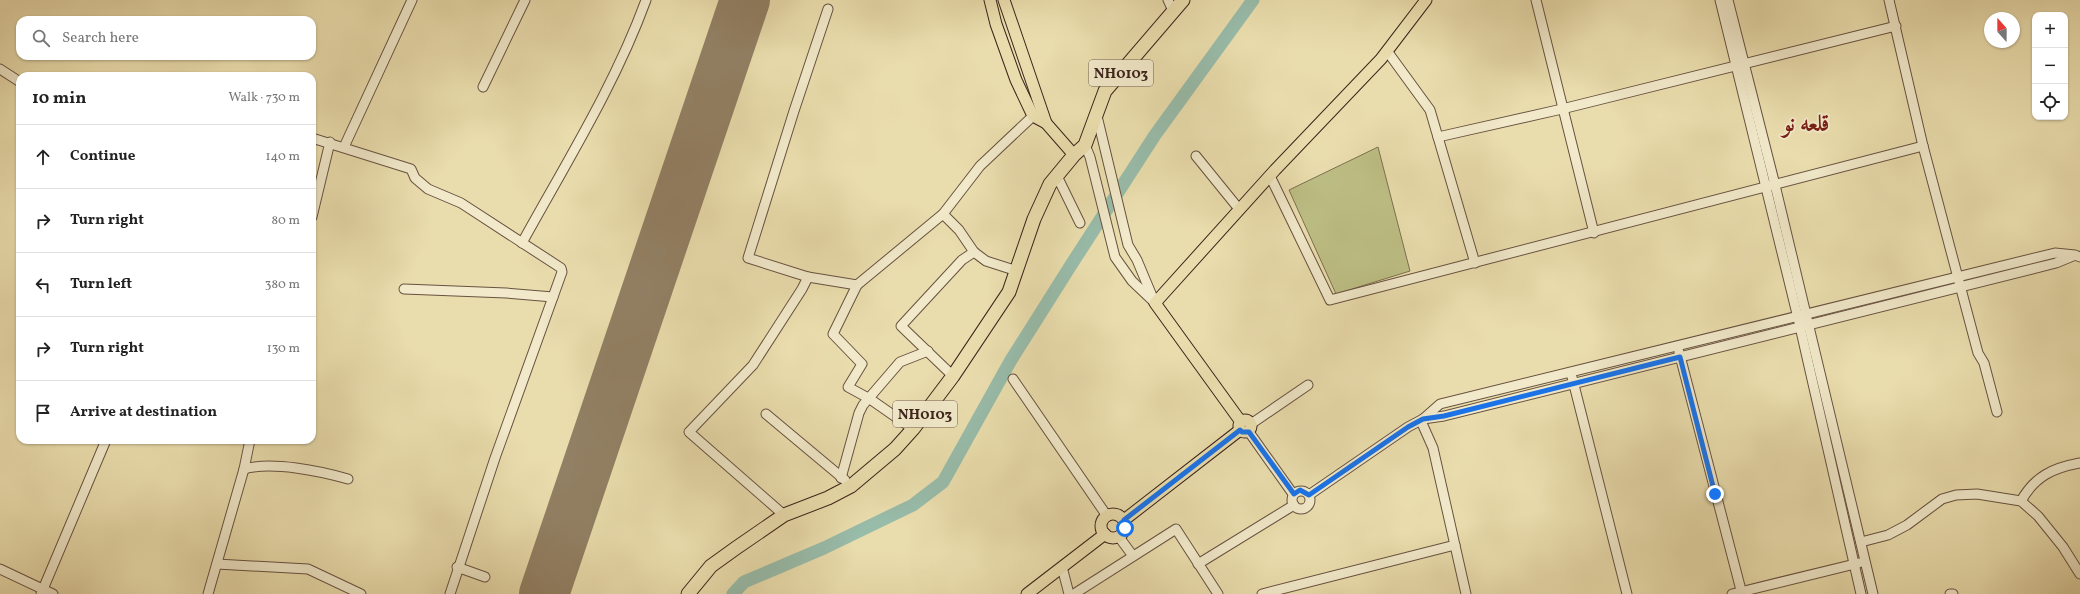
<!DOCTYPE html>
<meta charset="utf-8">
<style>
:root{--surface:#fff;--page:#f6f6f6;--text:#222;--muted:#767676;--line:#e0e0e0}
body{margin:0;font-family:Vollkorn,Amiri,serif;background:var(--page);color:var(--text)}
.controls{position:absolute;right:12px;top:12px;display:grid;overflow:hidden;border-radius:8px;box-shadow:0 1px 3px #0004}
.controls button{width:36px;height:36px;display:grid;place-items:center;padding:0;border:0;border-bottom:1px solid var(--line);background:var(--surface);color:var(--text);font:20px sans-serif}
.compass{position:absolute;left:1984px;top:12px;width:36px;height:36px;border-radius:50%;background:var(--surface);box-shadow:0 1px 3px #0004;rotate:339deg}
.stop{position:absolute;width:12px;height:12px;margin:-9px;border:3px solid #1a73e8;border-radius:50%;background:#fff}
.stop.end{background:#1a73e8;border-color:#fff;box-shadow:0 1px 4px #0008}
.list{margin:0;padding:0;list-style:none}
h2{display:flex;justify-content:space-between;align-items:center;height:52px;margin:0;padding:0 16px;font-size:17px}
h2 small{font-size:13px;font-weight:400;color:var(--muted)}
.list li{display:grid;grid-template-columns:26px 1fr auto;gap:12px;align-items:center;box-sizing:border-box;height:64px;padding:0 16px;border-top:1px solid var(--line)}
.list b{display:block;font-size:15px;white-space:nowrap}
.list em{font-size:13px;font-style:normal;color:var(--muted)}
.icon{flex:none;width:22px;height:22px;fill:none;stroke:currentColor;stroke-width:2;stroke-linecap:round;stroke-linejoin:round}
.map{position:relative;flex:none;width:2080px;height:594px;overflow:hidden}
.search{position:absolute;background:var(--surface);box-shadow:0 1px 3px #0004;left:16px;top:16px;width:300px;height:44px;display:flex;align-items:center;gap:10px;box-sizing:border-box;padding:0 14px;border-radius:12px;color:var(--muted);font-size:15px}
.panel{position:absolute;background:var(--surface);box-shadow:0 1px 3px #0004;left:16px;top:72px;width:300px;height:372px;border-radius:12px}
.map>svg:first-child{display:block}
</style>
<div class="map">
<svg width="2080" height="594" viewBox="0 0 2080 594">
<rect width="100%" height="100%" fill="#eaddad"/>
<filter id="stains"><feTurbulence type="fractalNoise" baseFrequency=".005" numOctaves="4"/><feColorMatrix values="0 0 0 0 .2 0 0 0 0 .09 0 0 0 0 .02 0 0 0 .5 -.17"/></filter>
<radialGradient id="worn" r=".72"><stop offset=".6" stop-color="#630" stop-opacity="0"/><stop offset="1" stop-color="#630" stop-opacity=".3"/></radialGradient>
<polygon fill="#bdbf85" stroke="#7c7150" points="1378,147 1410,271 1336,294 1289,190"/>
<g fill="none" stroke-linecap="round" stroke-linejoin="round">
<polyline stroke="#98bcaa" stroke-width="13" points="733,594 744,582 824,548 913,505 943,482 1011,360 1071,265 1155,135 1253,0"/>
<polyline stroke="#928064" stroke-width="50" points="544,594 745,0"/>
<defs>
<g id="minor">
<polyline points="1168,0 1173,11"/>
<polyline points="1536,0 1594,233"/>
<polyline points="1720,0 1798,318 1861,594"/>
<polyline points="1728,0 1775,185 1873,594"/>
<polyline points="1889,0 1923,146 1978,353 1984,363 1997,412"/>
<polyline points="828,9 794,111 748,258 808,277 857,285 943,214 959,230 974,252 986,261 1017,271"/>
<polyline points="1387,51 1430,110 1475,263"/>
<polyline points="0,69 20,82"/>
<polyline points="483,87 525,0"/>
<polyline points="1097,116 1128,245 1137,260 1155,303"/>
<polyline points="1438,137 1562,109 1896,26"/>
<polyline points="312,138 411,169 415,178 428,189 461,203 561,268 562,272 495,458 450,594"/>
<polyline points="1085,145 1090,157 1115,257 1132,281 1152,300"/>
<polyline points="344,147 412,0"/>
<polyline points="1196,156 1239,209"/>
<polyline points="1057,176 1080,223"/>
<polyline points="1270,176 1330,300 1923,146"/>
<polyline points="943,214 980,166 1033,116"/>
<polyline points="312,217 330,142"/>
<path d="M522,243C566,163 615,85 646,0"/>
<polyline points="857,285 833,334 862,364 848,387 870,399 913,429"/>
<polyline points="404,289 506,293 553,297"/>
<polyline points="1679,352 1742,594"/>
<polyline points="953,376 901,326 962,260 974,252"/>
<polyline points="1572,377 1627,594"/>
<polyline points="1013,379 1107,516"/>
<polyline points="766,414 845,480"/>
<polyline points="1423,419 1444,416 2056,263 2073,256"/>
<polyline points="1421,421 1433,448 1466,594"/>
<polyline points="1251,424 1308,385"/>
<polyline points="1249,432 1293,494"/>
<path d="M244,469C272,461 320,471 348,479"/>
<polyline points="841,478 859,413 863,405 900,362 928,351"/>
<circle cx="1301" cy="500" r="9"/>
<polyline points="1309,495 1408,427 1423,419 1440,404 2055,253 2075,255 2080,257"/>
<path d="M2021,501C2035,476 2053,468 2080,463"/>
<polyline points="784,515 689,432 753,365 802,289 808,277"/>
<polyline points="1119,537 1133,556"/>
<polyline points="1861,542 1888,535 1907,525 1942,499 1956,495 1977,494 2021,501 2038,516 2063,547 2080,574"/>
<polyline points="217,564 308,569 361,594"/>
<polyline points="1198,564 1294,505"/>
<polyline points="457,567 485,577"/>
<polyline points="1062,567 1069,594"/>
<polyline points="0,569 53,594"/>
<polyline points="41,594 106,440"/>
<polyline points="208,594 244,469 250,440"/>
<polyline points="1074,594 1176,529 1218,594"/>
<polyline points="1262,594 1455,545"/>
<polyline points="1732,594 1859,563"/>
<polyline points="1950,594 1953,594"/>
</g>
<g id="major">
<polyline points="990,0 996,24 1016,80 1033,116 1046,123 1074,155"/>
<polyline points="1004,0 1046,123"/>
<circle cx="1245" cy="426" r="6"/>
<polyline points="1241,422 1155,303 1275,170 1381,59 1426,0"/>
<circle cx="1113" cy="526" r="12"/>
<polyline points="1124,520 1240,430"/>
<polyline points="1027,594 1105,534"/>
</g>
<polyline id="highway" points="688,594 711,566 736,548 784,515 828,498 851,486 895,449 913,429 953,376 1009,292 1034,219 1050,184 1074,155 1085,145 1105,91 1183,0"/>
</defs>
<use href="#minor" stroke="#675240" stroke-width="11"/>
<use href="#major" stroke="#3b231b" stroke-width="13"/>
<use href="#highway" stroke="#3b231b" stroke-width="15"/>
<use href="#minor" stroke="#f1e9ca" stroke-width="9"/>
<use href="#major" stroke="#eaddad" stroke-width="11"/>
<use href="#highway" stroke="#eaddad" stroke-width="13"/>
</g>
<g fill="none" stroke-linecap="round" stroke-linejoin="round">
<polyline stroke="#1a73e8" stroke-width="5" points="1125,528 1124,520 1240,430 1242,432 1249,432 1294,494 1300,490 1309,495 1408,427 1423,419 1444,416 1680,357 1715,494"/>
</g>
<g text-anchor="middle" stroke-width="3.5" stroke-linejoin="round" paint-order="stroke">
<g fill="#f1e9ca" stroke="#725e50" stroke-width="1">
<rect x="1089" y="60" width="64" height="26" rx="3"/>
<rect x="893" y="401" width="64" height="26" rx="3"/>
</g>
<g font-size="15" font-weight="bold" fill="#3b231b">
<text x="1121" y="78">NH0103</text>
<text x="925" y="419">NH0103</text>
</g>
<g font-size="24" font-weight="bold" fill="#7a1f14" stroke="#f1e9ca">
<text x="1806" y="131">قلعه نو</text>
</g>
</g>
<rect width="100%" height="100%" filter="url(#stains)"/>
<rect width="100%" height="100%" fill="url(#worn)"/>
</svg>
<div class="controls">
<button>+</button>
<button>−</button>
<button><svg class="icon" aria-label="locate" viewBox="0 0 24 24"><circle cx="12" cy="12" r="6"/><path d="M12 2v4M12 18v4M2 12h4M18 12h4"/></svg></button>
</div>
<svg class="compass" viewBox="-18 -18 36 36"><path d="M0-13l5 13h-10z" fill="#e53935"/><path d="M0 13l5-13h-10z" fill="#767676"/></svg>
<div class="stop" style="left:1125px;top:528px"></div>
<div class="stop end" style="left:1715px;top:494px"></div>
<div class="search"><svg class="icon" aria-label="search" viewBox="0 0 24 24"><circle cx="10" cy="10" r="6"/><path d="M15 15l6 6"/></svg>Search here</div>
<section class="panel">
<h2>10 min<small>Walk · 730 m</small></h2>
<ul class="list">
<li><svg class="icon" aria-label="ahead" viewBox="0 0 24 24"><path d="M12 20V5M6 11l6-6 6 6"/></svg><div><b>Continue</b></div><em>140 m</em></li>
<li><svg class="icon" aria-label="right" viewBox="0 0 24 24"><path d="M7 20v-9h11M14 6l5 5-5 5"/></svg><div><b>Turn right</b></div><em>80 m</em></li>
<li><svg class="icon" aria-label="left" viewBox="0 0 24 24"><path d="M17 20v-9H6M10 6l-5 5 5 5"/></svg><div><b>Turn left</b></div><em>380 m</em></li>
<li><svg class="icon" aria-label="right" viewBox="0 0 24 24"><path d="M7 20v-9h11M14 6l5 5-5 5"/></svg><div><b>Turn right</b></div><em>130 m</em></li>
<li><svg class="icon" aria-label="arrive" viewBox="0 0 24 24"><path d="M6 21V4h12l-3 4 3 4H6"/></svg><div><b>Arrive at destination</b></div></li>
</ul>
</section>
</div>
